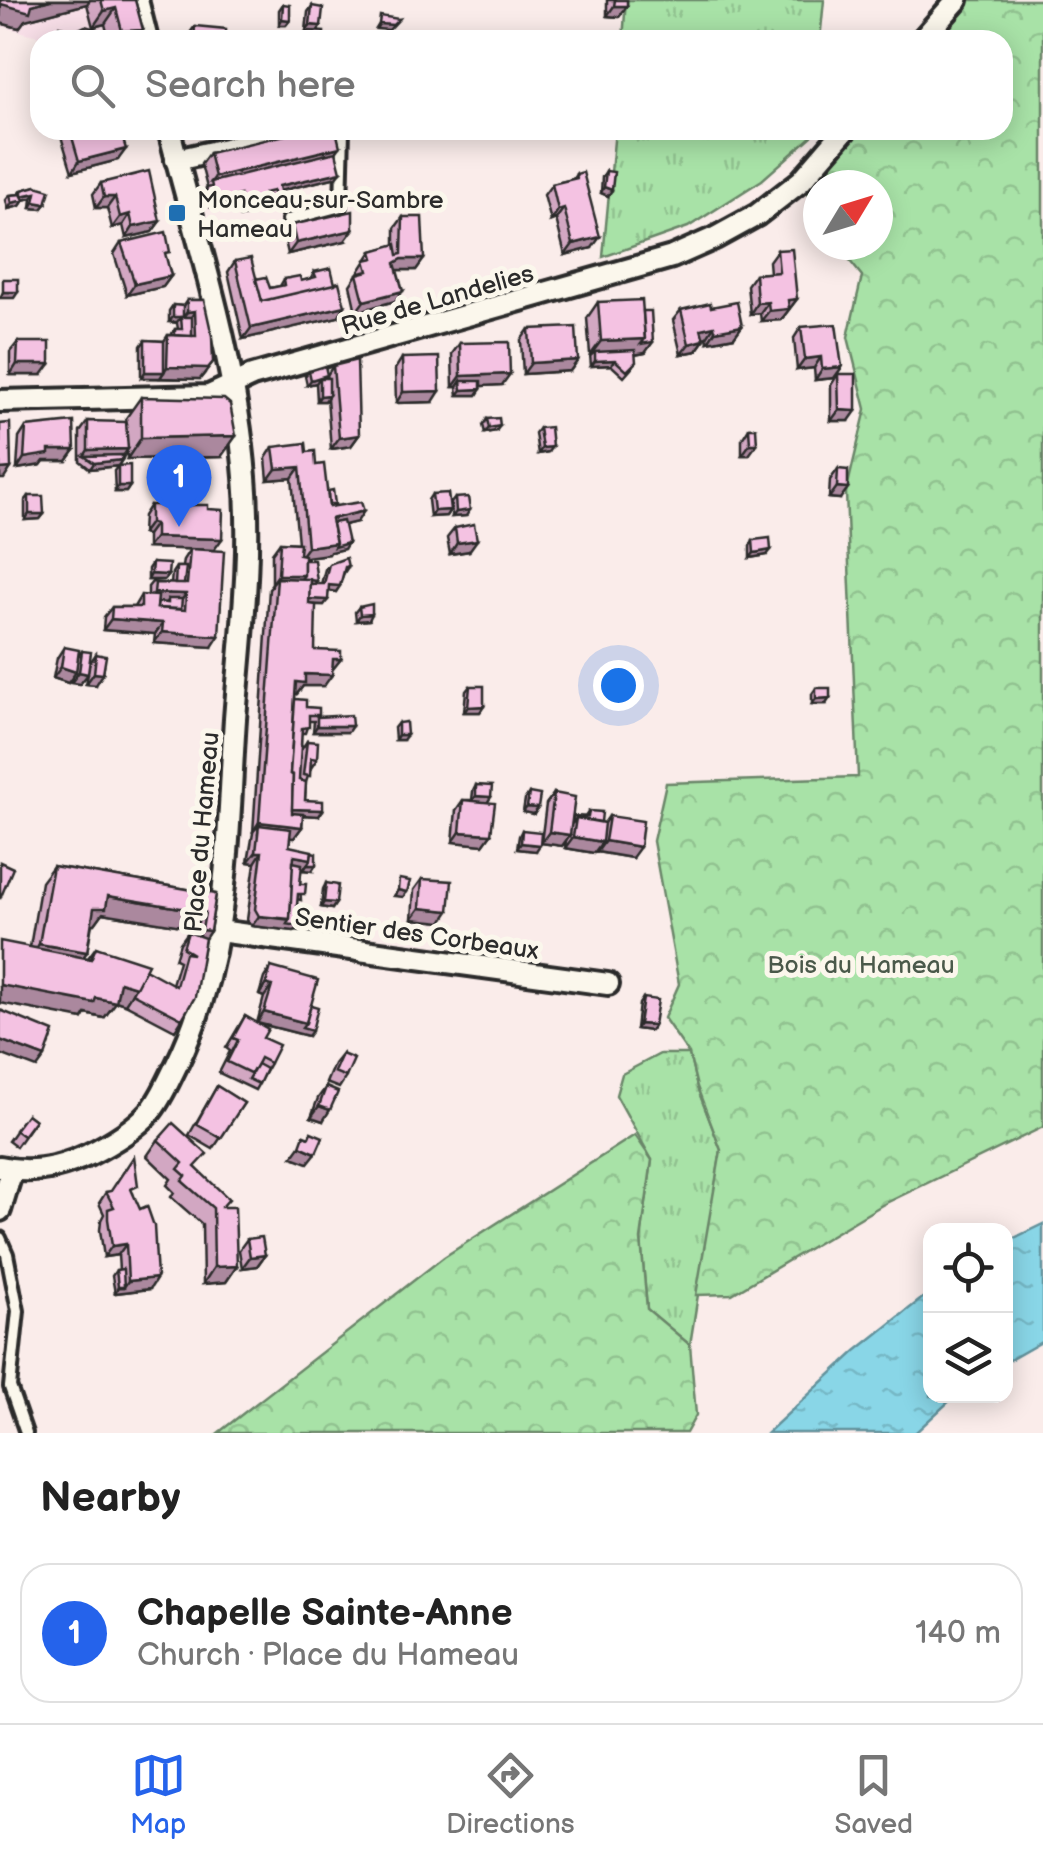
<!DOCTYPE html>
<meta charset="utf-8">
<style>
:root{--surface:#fff;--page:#f6f6f6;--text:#222;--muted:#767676;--line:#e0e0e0;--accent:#2563eb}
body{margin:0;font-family:"Balsamiq Sans",sans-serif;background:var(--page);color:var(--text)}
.controls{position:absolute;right:30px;bottom:30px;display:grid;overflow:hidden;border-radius:20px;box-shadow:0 5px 25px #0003}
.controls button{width:90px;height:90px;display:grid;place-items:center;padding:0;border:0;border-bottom:2px solid var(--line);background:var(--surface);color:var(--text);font:50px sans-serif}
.compass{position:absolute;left:803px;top:170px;width:90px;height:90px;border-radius:50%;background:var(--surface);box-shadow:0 5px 25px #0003;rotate:52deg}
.you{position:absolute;left:618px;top:685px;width:35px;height:35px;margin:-25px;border:8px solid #fff;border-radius:50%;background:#1a73e8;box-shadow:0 0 0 15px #1a73e833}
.badge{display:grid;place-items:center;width:65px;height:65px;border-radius:50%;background:var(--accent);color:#fff;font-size:32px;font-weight:700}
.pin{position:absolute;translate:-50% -82px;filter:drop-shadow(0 2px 5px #0008)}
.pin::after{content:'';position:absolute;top:52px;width:35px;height:30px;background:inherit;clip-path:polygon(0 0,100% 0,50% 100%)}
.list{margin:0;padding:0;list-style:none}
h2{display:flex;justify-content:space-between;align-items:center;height:130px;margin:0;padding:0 40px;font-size:42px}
h2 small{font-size:32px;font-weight:400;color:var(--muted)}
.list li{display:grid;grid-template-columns:65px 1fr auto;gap:30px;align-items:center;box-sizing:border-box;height:140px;margin:0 20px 20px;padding:0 20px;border:2px solid var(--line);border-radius:30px}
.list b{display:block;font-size:38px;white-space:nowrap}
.list p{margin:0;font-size:32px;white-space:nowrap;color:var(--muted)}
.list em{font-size:32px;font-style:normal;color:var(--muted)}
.icon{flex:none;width:55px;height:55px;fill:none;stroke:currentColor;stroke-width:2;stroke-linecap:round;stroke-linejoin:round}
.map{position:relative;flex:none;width:1043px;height:1433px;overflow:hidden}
.search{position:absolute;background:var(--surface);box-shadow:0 5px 25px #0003;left:30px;right:30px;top:30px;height:110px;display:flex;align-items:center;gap:25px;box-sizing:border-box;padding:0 35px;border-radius:30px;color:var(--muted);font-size:38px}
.sheet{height:290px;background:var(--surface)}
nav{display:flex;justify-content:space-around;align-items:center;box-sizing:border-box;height:140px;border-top:2px solid var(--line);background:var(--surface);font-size:28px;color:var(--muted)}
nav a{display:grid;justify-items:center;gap:5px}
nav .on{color:var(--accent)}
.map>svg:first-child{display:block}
</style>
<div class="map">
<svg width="1043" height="1433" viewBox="0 0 1043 1433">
<defs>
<pattern id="grass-tufts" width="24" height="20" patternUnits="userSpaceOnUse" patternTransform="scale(2.5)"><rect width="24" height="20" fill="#a8e2a7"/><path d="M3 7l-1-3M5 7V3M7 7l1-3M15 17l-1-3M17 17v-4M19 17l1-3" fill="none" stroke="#91c290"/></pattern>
<pattern id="forest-crowns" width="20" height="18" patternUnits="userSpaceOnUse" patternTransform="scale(2.5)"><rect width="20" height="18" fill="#a8e2a7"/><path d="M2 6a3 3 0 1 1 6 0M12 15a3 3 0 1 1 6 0" fill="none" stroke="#91c290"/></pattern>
<pattern id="water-ripples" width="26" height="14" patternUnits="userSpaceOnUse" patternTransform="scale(2.5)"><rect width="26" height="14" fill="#89d6e7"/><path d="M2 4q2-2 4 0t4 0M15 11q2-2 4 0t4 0" fill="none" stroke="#76b8c6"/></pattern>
</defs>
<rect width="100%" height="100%" fill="#faecea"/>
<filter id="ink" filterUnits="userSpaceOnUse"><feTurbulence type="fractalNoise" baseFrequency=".01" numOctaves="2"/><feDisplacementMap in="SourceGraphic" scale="20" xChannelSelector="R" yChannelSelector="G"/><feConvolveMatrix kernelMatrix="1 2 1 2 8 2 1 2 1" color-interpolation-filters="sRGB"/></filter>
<g filter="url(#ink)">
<polygon fill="#f8dfe8" points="0,0 116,0 126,40 53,40 0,26"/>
<g fill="url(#grass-tufts)" stroke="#6a8669" stroke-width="2.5">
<polygon points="626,0 824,0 820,40 623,40"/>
<polygon points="615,130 812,130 812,136 762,180 688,227 603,257"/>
<polygon points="660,1054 689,1054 697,1087 721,1150 690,1345 647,1309 641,1239 652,1160 616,1095 622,1074"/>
</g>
<g fill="url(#forest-crowns)" stroke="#6a8669" stroke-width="2.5">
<polygon points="957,0 1043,0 1043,1127 882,1205 732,1294 696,1295 721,1150 697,1087 689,1054 664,1018 679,984 653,841 666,783 858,777 846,493 866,409 848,337 862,276 837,245 878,245 878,185 818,185 818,212 801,181 845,130 1003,130 1003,40 922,40"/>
<polygon points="635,1135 652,1160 641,1239 647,1309 690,1345 696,1415 686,1433 218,1433 444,1257"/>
</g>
<g fill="url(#water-ripples)" stroke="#63929c" stroke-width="2.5">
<polygon points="1043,1224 1043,1341 1006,1362 1006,1242"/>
<polygon points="930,1292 930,1396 955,1396 915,1433 767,1433 856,1351"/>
</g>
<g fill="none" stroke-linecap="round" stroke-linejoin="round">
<defs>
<g id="lane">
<polyline points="288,220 341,206 343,130"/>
<polyline points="0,1238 7,1254 18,1311 10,1387 26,1433"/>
</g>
<g id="street">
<polyline points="137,0 147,40"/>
<polyline points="922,40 957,0"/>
<polyline points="176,160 230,148 281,130"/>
<polyline points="0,401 209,396 252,376 672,257 715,238 757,215 801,181 845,130"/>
<polyline points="219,931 608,984"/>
<path d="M0,1167C31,1175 60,1168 88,1155C110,1144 133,1131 150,1112C161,1099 168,1082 176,1066C230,958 227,837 235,719C241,639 252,557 245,477C236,359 198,244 169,130"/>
<polyline points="0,1210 12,1170"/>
</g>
</defs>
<use href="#lane" stroke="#2b2b2b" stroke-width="18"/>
<use href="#street" stroke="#2b2b2b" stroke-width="28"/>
<use href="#lane" stroke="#fbf7ec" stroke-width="10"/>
<use href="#street" stroke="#fbf7ec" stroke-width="20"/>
</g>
<g fill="#d2a7c2" stroke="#2b2b2b" stroke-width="2.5" fill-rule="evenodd">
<polygon points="0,0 135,0 143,30 136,40 109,40 105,24 93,27 87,4 25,20 19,28 0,23"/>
<polygon points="607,0 627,0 627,6 619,17 607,16"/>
<polygon points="283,4 290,20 286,25 279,25 279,10"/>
<polygon points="312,6 318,32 324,40 302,40 308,31 313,31 306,31 308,12"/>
<polygon points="195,26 226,38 231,40 187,40 187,37"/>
<polygon points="62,130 135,130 131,135 122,138 118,160 72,172 60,133"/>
<polygon points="336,152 337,177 280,191 281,195 277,200 270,202 269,196 265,197 261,203 257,204 258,208 254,214 241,217 236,201 212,207 211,201 204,203 202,194 207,188 201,164 209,153"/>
<polygon points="606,171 608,196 601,193 602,177"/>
<polygon points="576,174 592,248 565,255 556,219 551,221 544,195 552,184 573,179"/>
<polygon points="101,183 160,221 152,232 126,238 123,225 112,228 107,208 96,208 93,194"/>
<polygon points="36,186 46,204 42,209 31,208 32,198 24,200 20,206 8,209 6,200 10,195 19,194 22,190"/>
<polygon points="403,217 424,259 416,270 397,270 395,301 356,312 350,285 372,251 395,245 395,228"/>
<polygon points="292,225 345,241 288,254 284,236"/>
<polygon points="121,243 166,258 171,276 163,287 127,295 114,254"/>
<polygon points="777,250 797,299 781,320 761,321 760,313 750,314 747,285 755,274 770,273 769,261"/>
<polygon points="235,261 270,288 280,286 284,279 301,281 311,279 314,272 338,317 243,339 228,272"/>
<polygon points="187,300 204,300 205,373 200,379 141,378 141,346 145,340 164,341 168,335 171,335 175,329 178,329 177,323 169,322 169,311 173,305 183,306"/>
<polygon points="598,302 645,353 635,355 632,368 624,377 611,365 591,366 587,318"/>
<polygon points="711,307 742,326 734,337 708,342 707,337 703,338 704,340 696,351 681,354 673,320 681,310"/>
<polygon points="801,327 842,367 834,378 815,380 814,368 797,370 794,338"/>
<polygon points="529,329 578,360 570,371 523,374 521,340"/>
<polygon points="18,342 42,375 10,375 10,352"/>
<polygon points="460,343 502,385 481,386 477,395 458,395 457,387 453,387 452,354"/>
<polygon points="402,358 433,402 396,403 395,369"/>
<polygon points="333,366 359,435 351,446 331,449 327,398 325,401 317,401 316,383 307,385 305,376 309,371 327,375"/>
<polygon points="838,374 849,421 831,421 831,385"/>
<polygon points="141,397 221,457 127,459 127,451 118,466 130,486 126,492 115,492 114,471 118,466 90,469 80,461 80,432 88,421 127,424 126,418"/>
<polygon points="487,419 496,431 485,433 483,425"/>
<polygon points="26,427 75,450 67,461 44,461 41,465 17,469 19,438"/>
<polygon points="539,428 548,452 538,454 535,433"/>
<polygon points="749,428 756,428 749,455 742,455 742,439"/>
<polygon points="273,447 307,452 316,465 333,506 357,522 344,525 344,549 330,552 329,554 304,557 304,560 314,584 321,584 325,569 329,564 348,567 344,573 336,592 329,591 324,605 312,605 315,650 341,659 332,669 324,686 303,686 297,694 295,694 295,699 318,717 348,732 313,732 314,721 309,721 305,733 301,733 301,750 307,741 317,759 311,768 306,782 305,800 323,810 319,816 303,815 302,827 294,838 290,838 289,846 312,871 301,870 300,884 301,900 297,899 297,905 303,927 294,931 252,926 247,920 255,863 248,862 253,833 269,589 272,586 272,553 280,542 298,543 292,478 268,480 266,458"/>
<polygon points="838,469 840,499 829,498 830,480"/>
<polygon points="432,494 450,510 446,516 430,517 428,500"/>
<polygon points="29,496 44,514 40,519 25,520 25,501"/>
<polygon points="455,498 466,516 452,517 451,503"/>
<polygon points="150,505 214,550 147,548 147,535 142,534 143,516"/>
<polygon points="455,528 469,551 450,554 447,538"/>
<polygon points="753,540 767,555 750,558 750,546"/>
<polygon points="190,549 212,647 154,643 155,634 103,630 104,617 112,607 134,607 141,595 148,596 148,587 152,582 171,584 172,573 176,567 182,567 183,560"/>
<polygon points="152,563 168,575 164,580 148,580 148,569"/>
<polygon points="359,607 369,620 356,621 355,612"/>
<polygon points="64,647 78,656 82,651 89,664 96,654 96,685 86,684 88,674 80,684 71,683 72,677 68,683 53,678 57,658"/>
<polygon points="470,686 484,706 480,712 464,712 466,691"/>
<polygon points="816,688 826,704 812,704 812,694"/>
<polygon points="398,723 403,740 395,740 394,728"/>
<polygon points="476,785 487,802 491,834 483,845 453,842 456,810 463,800 472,800 473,791"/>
<polygon points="529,793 538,808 534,814 523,812 525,799"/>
<polygon points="554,793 573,816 585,817 589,811 601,822 604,823 609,816 632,858 597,852 598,847 594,853 565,848 566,841 562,846 541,843 546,804"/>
<polygon points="522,830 536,851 517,849 519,836"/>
<path d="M53,866L216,894L210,931L205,938L182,1019L175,1030L125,1004L116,1001L104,1018L86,1014L83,1019L30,947L41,882ZM103,913L194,928L193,934L188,932L180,943L175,959L179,961L172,984L96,947L88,958L83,957L87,952L92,924H95Z"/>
<polygon points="422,879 442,922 412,919 414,890"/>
<polygon points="326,883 336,903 332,909 321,907 323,889"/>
<polygon points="271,967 311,1005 308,1036 257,1023 270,1063 255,1090 219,1073 230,1051 226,1048 245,1016 257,1023 264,997 259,995 264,978"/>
<polygon points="643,998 654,1025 650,1031 636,1029 639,1004"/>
<polygon points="342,1054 346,1077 339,1088 326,1083 334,1064"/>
<polygon points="217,1086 244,1103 213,1149 189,1135"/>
<polygon points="326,1087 323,1121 311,1117 318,1098"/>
<polygon points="27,1114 35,1120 16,1147 8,1141"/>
<polygon points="158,1140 197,1169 223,1207 237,1266 226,1282 203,1284 202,1224 171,1197 174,1192 167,1185 171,1179 147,1156"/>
<polygon points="106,1192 133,1193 150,1289 115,1293 112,1276 116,1270 119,1270 118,1255 104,1257 100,1230 101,1220 104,1214 99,1203"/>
<polygon points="247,1239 265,1255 257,1266 242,1268 239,1250"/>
</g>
<g fill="#ab889e" stroke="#2b2b2b" stroke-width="2.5">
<polygon points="50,0 90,0 87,4 25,20 19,28 0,23 1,4 32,5"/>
<polygon points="614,6 627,6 619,17 607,16"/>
<polygon points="116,8 105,24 93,27 104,11"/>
<polygon points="282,19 290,20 286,25 279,25"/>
<polygon points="399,19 389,30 376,29 379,24"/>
<polygon points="310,25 321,26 317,32 306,31"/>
<polygon points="143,30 136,40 116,40 122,31"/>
<polygon points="120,130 135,130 131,135 112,140"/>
<polygon points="340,147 332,158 211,182 215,177"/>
<polygon points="126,149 118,160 72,172 79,161"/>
<polygon points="341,172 337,177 275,192 279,186"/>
<polygon points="604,187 612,190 608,196 601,193"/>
<polygon points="36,193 32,198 19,201 22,196"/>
<polygon points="240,195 236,201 212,207 216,202"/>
<polygon points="104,197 115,197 107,208 96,208"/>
<polygon points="24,200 20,206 8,209 12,203"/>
<polygon points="34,202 46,204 42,209 31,208"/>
<polygon points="258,208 254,214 241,217 245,211"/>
<polygon points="564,208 556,219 551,221 558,210"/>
<polygon points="130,214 123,225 112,228 120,217"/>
<polygon points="160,221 152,232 126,238 133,227"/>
<polygon points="353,230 345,241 288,254 296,243"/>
<polygon points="600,237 592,248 565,255 573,244"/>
<polygon points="402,259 424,259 416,270 394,270 395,263"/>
<polygon points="171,276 163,287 127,295 135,284"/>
<polygon points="403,291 395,301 356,312 364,301"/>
<polygon points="3,292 18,292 14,298 0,298"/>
<polygon points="797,299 781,320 761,321 769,311 788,300"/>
<polygon points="768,302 760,313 750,314 757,303"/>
<polygon points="345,306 338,317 243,339 251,328"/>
<polygon points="195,311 188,322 181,320 187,312"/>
<polygon points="173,317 181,317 177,322 169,322"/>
<polygon points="714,326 707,337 694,340 701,329"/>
<polygon points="742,326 734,337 708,342 715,331"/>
<polygon points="645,339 653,342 645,353 633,355 595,352 589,357 601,341"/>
<polygon points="704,340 696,351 681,354 689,344"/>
<polygon points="821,357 814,368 797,370 805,359"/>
<polygon points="578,360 570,371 523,374 531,363"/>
<polygon points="615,360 611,365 591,366 595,361"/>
<polygon points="213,362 200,379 160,378 167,367"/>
<polygon points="17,364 50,364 42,375 10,375"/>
<polygon points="842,367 834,378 815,380 822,369"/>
<polygon points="145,372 164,372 160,378 141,378"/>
<polygon points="510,374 502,385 462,387 461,381 457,387 453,387 461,376"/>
<polygon points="327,375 324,381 320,378 316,383 307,385 311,380"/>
<polygon points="481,389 477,395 458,395 462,390"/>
<polygon points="440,391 433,402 396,403 403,392"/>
<polygon points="329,395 325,401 317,401 320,396"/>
<polygon points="839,410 856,411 849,421 831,421"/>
<polygon points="500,426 496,431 485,433 489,428"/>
<polygon points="359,435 351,446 331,449 339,438"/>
<polygon points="236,436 221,457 127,459 141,438"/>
<polygon points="750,444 757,444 749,455 742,455"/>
<polygon points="552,447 548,452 538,454 542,448"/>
<polygon points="128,449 120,460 84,456 88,450"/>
<polygon points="49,450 75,450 67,461 44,461 41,465 17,469 24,458"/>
<polygon points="122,460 118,466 90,469 94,463"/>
<polygon points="300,467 292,478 268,480 276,469"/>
<polygon points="11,468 4,479 0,479 0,469"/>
<polygon points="118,486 130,486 126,492 115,492"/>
<polygon points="837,487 848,488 840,499 829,498"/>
<polygon points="450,510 446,516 430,517 434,511"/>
<polygon points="470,510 466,516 452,517 456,512"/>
<polygon points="364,511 357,522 328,529 331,519"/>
<polygon points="29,514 44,514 40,519 25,520"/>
<polygon points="150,523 155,524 147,535 142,534"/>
<polygon points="155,537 222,539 214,550 147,548"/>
<polygon points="477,540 469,551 450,554 457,543"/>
<polygon points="336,543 348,543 344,549 330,552 329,554 299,558 307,547"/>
<polygon points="771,550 767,555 750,558 754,553"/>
<polygon points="151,574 168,575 164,580 148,580"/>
<polygon points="278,575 304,575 317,581 313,586 277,578 270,586"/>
<polygon points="329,585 340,586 336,592 325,590"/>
<polygon points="154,593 186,594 178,605 168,599 165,604 147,604"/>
<polygon points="305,598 328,600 324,605 301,604"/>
<polygon points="372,614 369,620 356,621 360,615"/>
<polygon points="111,619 163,623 155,634 103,630"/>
<polygon points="162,632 219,636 212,647 154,643"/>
<polygon points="333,659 341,659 333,669 325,670"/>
<polygon points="61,667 76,672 68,683 53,678"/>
<polygon points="79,672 88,674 80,684 71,683"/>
<polygon points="94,673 103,674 96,685 86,684"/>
<polygon points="305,674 332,675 324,686 303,686 297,694 289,693 296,682"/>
<polygon points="830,698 826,704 812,704 816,699"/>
<polygon points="484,706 480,712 464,712 468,707"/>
<polygon points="317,726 352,726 348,732 313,732"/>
<polygon points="398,735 407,735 403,740 395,740"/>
<polygon points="476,796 491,797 487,803 472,801"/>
<polygon points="527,807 538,808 534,814 523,812"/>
<polygon points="288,809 323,810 319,816 285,814"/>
<polygon points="259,822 302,827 294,838 258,834 259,825 252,833"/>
<polygon points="460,832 491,834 483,845 453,842"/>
<polygon points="549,832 570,835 562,846 541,843"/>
<polygon points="573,837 602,842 594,853 565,848"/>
<polygon points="605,841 640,847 632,858 597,852"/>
<polygon points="521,843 540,845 536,851 517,849"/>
<polygon points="256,852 262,852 255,863 248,862"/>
<polygon points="294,856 311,859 303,870 289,868"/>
<polygon points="307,865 316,865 312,871 304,870"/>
<polygon points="398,890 407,892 403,897 394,896"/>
<polygon points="108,896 205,912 194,928 103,913 95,924 83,924 94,908"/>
<polygon points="324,902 336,903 332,909 321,907"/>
<polygon points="420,908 449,911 442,922 412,919"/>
<polygon points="259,916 307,922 303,927 294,931 252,926"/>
<polygon points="202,930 210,931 199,948 191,946"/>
<polygon points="39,944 87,952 75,968 28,960"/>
<polygon points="120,982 136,987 125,1004 109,999"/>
<polygon points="266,984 272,986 264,997 259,995"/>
<polygon points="0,985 96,998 116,1002 104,1018 86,1014 83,1019 0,1003"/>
<polygon points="264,1012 306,1023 312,1031 308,1036 257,1023"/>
<polygon points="639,1024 654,1025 650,1031 636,1029"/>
<polygon points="0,1040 45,1057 37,1068 0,1054"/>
<polygon points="319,1106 330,1110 323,1121 311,1117"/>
<polygon points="300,1146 316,1153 308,1163 292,1157"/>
<polygon points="126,1244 118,1255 104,1257 112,1246"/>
<polygon points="265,1255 257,1266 242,1268 250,1257"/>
<polygon points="237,1266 226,1282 203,1284 214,1267"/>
<polygon points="157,1278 150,1289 115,1293 118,1287 124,1287 128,1281"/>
</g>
<g fill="#f4c2e2" stroke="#2b2b2b" stroke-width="2.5">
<polygon points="0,0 50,0 32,5 30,12 1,4"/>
<polygon points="101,0 135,0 143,30 122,31 116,8 104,11"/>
<polygon points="615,0 627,0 627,6 614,6"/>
<polygon points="283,4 290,5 290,20 282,19"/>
<polygon points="312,6 323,8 321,26 310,25"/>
<polygon points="380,16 399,19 393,25 379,24"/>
<polygon points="59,26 95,35 94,40 55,39"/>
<polygon points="85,26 99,30 96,40 94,40 95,35 77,30"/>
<polygon points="195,26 226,29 226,40 194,40"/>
<polygon points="308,31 324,32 324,40 308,40"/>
<rect x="337" y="37" width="15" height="3"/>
<polygon points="70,130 120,130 126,149 79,161"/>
<polygon points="306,130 336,130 340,147 215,177 209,153"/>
<polygon points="336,152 341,172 279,186 281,195 274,196 273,191 264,193 265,198 256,200 258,208 245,211 240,195 216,202 214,196 208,198 206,188 212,187 211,182"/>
<polygon points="149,171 160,221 133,227 130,214 120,217 115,197 104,197 101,183"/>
<polygon points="606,171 614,172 612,190 604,187"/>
<polygon points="583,172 600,237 573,244 564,208 558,210 552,184 577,178 576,174"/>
<polygon points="36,186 50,190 46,204 34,202 36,193 22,196 24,200 12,203 10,195 22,194 22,190"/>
<polygon points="353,211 353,230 296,243 292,225"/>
<polygon points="403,217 422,217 424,259 402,259 395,263 403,291 364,301 357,274 368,271 365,260 374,258 372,251 396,244 398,255 402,254"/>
<polygon points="166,232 170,252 165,253 171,276 135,284 121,243"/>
<polygon points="792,249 797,299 788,300 789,309 769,311 768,302 757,303 755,274 779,272 777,250"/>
<polygon points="251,258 262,301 339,282 345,306 251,328 235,261"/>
<polygon points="331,268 335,284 262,301 256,279 266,277 270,288 285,285 284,279 300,276 301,281 316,277 314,272"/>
<rect x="3" y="279" width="15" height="13"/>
<polygon points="187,300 204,300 212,336 213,362 208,368 167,367 168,335 196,336 195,311 187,312"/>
<polygon points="642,300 645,339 601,341 598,302"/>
<polygon points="737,302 742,326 715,331 714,326 701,329 704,340 689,344 681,310 710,303 711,307"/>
<polygon points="173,305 183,306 183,317 173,317"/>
<polygon points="643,311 651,311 653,342 641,344 645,339"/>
<polygon points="181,317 192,317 192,336 175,335 175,329 182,329"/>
<polygon points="836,324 842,367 822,369 821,357 805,359 801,327"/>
<polygon points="576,327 578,360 531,363 529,329"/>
<polygon points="145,340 164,341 164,372 145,372"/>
<polygon points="18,342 50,342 50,364 17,364"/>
<polygon points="509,342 510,374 461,376 460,343"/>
<polygon points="635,350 636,362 627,371 615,360 595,361 595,352"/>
<polygon points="439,357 440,391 403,392 402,358"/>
<polygon points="357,360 359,435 339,438 333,366"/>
<polygon points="325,366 327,375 311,380 309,371"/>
<polygon points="838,374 856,374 856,411 839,410"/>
<polygon points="320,378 329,378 329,395 320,396"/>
<polygon points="461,381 481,381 481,389 462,390"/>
<polygon points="141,397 224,399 230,404 236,436 141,438"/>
<polygon points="499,418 500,426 489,428 487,419"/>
<polygon points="88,421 126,422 128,449 88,450"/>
<polygon points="74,422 75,450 49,450 49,454 24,458 26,427"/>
<polygon points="10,423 11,468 0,469 0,424"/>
<polygon points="550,427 552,447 542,448 539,428"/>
<polygon points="749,428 756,428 757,444 750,444"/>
<polygon points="306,443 307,452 315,451 316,465 324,464 329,507 361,502 364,511 331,519 336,543 307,547 300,467 276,469 273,447"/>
<polygon points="122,455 122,460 94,463 84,456"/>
<polygon points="130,465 130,486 118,486 118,466"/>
<polygon points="838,469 848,470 848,488 837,487"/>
<polygon points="333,490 335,504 329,504 328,491"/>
<polygon points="448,493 450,510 434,511 432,494"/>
<polygon points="29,496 43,496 44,514 29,514"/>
<polygon points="468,497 470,510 456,512 455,498"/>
<polygon points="150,505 208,505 208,509 223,510 222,539 155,537 155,524 150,523"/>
<polygon points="343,521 348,543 334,547 336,543 332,523"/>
<polygon points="474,524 477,540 457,543 455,528"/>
<polygon points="770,538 771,550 754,553 753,540"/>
<polygon points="280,542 300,543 299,554 304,555 304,575 278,575"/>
<polygon points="190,549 224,551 219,636 162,632 163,623 111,619 112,607 141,607 141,595 158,596 157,608 185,610 186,594 154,593 155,583 187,584"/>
<polygon points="346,558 348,567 345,567 340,586 329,585 328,600 309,599 309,584 324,584 329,564"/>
<polygon points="304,560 314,560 317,581 301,579 304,575"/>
<polygon points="152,563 169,564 168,575 151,574"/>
<polygon points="176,567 186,567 184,584 175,584"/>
<polygon points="277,578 310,579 309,604 316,605 315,650 341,651 341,659 333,659 332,675 305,674 305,683 296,682 290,774 293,775 292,813 303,814 302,827 259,822"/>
<polygon points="168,599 182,599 181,609 157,608 158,602 168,603"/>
<polygon points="372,604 372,614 360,615 359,607"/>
<polygon points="64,647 79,650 76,672 61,667"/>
<polygon points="82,651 91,652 88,674 79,672"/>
<polygon points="96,654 106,656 103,674 94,673"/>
<polygon points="470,686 484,686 484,706 468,707"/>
<polygon points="816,688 830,688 830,698 816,699"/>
<polygon points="295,699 306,700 306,707 319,708 319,715 309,715 309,727 302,728 299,780 306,782 305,800 323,801 323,810 292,809 293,775 290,774"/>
<polygon points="351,715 352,726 317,726 317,717"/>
<polygon points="406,722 407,735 398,735 398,723"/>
<polygon points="307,741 318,742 317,759 311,758 310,776 303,775"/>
<polygon points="476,785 492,786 491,797 476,796"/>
<polygon points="529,793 540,795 538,808 527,807"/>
<polygon points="554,793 575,797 570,835 549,832"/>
<polygon points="463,800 495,803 491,834 460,832"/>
<polygon points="589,811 602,812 601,822 576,818 572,824 573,816 588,817"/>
<polygon points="609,816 643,821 640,847 605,841"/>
<polygon points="576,818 604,823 602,842 573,837"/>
<polygon points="259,825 291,829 289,846 312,851 311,859 294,856 290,919 259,916 255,909 262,852 256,852"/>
<polygon points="522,830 541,832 540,845 521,843"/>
<polygon points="312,852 316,853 316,865 307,865 311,859"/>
<polygon points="0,862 13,868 0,899"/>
<polygon points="293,862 302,864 300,884 306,884 305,894 298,894 297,905 308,911 307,922 298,926 287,924 290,919"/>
<polygon points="53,866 216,894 210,931 202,930 205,912 108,896 106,908 94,908 87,952 39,944"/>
<polygon points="399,879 410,881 407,892 398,890"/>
<polygon points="422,879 452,881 449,911 420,908"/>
<polygon points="326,883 338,885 336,903 324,902"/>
<polygon points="188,932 205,938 195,997 182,1019 132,993 145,969 176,986 185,953 193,954 183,948"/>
<polygon points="0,941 91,959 96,947 148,964 136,987 120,982 116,1002 96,998 94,1003 0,985"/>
<polygon points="271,967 318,980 306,1023 264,1012 272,986 266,984"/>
<polygon points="643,998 658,1000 654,1025 639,1024"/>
<polygon points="311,1005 318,1007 312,1031 302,1028 306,1023"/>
<polygon points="0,1010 54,1032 45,1057 0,1040"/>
<polygon points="245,1016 268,1029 263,1038 279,1045 270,1063 260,1058 252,1074 227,1062 238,1040 233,1038"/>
<polygon points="342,1054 354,1059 346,1077 334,1072"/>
<polygon points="257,1064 266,1069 259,1084 248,1079"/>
<polygon points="217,1086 244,1103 221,1138 196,1124"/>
<polygon points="326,1087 338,1092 330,1110 319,1106"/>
<polygon points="27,1114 35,1120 23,1136 15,1130"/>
<polygon points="173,1123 207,1154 195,1167 229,1199 222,1207 235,1207 237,1266 214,1267 213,1208 182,1181 186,1176 178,1169 183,1163 158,1140"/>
<polygon points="311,1132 323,1137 316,1153 300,1146 304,1135 309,1137"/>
<polygon points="134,1156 138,1186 131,1189 140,1209 147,1206 154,1226 157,1278 128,1281 126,1244 112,1246 108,1219 108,1209 114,1207 106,1192 111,1191"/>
<polygon points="262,1237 265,1255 250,1257 247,1239"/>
<polygon points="123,1269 124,1287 118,1287 116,1270"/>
</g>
</g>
<rect fill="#1f6fb2" stroke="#fbf7ec" stroke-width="4" x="167" y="203" width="20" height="20" rx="5"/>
<g text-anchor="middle" stroke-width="10" stroke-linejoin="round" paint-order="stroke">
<g font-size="25" fill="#2b2b2b" stroke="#fbf7ec" text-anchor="start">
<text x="197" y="208">Monceau-sur-Sambre<tspan x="197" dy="29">Hameau</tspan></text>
</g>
<g font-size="25" fill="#2b2b2b" stroke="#fbf7ec">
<text transform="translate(437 299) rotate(-16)" y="9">Rue de Landelies</text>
<text transform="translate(201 832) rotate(-85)" y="9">Place du Hameau</text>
<text transform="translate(417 933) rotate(8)" y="9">Sentier des Corbeaux</text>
</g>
<g font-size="25" fill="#4a594a" stroke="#fbf7ec">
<text x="861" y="973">Bois du Hameau</text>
</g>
</g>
</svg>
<div class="controls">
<button><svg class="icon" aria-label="locate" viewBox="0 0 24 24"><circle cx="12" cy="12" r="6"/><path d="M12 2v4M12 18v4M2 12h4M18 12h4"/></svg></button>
<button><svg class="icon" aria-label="layers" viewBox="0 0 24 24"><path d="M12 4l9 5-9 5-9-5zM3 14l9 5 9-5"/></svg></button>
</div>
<svg class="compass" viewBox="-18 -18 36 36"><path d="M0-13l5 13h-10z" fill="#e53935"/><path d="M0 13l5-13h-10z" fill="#767676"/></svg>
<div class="you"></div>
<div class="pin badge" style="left:179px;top:527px">1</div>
<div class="search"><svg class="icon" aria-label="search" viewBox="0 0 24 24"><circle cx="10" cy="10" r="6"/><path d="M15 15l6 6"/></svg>Search here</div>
</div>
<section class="sheet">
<h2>Nearby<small></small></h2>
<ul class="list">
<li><span class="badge">1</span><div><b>Chapelle Sainte-Anne</b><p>Church · Place du Hameau</p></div><em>140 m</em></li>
</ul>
</section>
<nav>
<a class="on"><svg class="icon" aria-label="map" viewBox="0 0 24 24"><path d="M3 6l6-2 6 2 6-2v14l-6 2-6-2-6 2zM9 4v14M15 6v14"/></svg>Map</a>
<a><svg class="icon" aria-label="directions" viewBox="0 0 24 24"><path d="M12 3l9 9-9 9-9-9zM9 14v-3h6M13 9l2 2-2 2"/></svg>Directions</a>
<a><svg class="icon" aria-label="saved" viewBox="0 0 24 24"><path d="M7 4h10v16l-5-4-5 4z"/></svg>Saved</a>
</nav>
